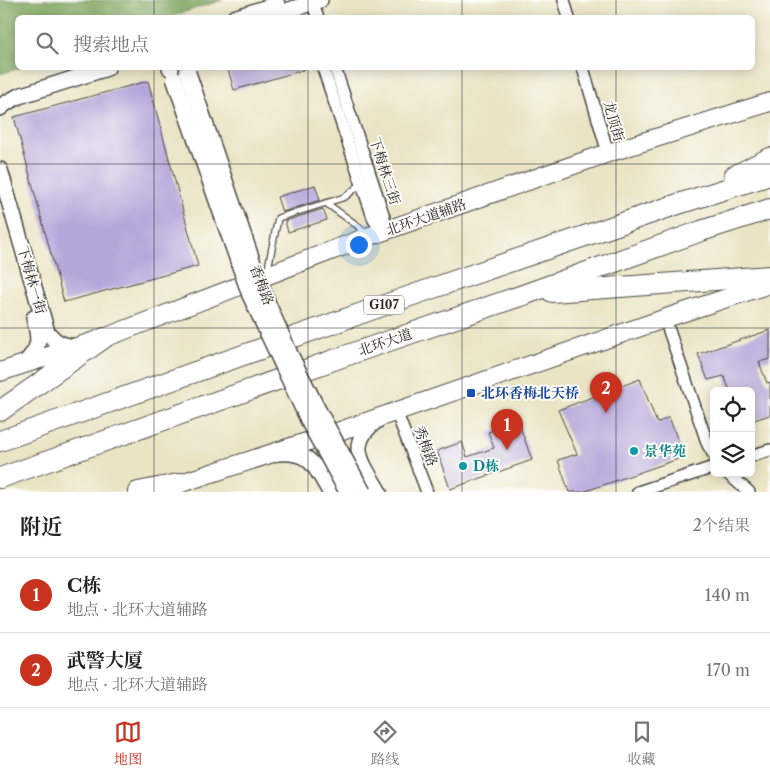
<!DOCTYPE html>
<html lang="zh">
<meta charset="utf-8">
<style>
:root{--surface:#fff;--page:#f6f6f6;--text:#222;--muted:#767676;--line:#e0e0e0;--accent:#c8321e}
body{margin:0;font-family:"Libre Caslon Text","Noto Serif SC",serif;background:var(--page);color:var(--text)}
.controls{position:absolute;right:15px;bottom:15px;display:grid;overflow:hidden;border-radius:8px;box-shadow:0 2px 12px #0003}
.controls button{width:45px;height:45px;display:grid;place-items:center;padding:0;border:0;border-bottom:1px solid var(--line);background:var(--surface);color:var(--text);font:25px sans-serif}
.you{position:absolute;left:358px;top:244px;width:18px;height:18px;margin:-12px;border:4px solid #fff;border-radius:50%;background:#1a73e8;box-shadow:0 0 0 8px #1a73e833}
.badge{display:grid;place-items:center;width:32px;height:32px;border-radius:50%;background:var(--accent);color:#fff;font-size:16px;font-weight:700}
.pin{position:absolute;translate:-50% -41px;filter:drop-shadow(0 1px 2px #0008)}
.pin::after{content:'';position:absolute;top:26px;width:18px;height:15px;background:inherit;clip-path:polygon(0 0,100% 0,50% 100%)}
.list{margin:0;padding:0;list-style:none}
h2{display:flex;justify-content:space-between;align-items:center;height:65px;margin:0;padding:0 20px;font-size:21px}
h2 small{font-size:16px;font-weight:400;color:var(--muted)}
.list li{display:grid;grid-template-columns:32px 1fr auto;gap:15px;align-items:center;box-sizing:border-box;height:75px;padding:0 20px;border-top:1px solid var(--line)}
.list b{display:block;font-size:19px;white-space:nowrap}
.list p{margin:0;font-size:16px;white-space:nowrap;color:var(--muted)}
.list em{font-size:16px;font-style:normal;color:var(--muted)}
.icon{flex:none;width:28px;height:28px;fill:none;stroke:currentColor;stroke-width:2;stroke-linecap:round;stroke-linejoin:round}
.map{position:relative;flex:none;width:770px;height:492px;overflow:hidden}
.search{position:absolute;background:var(--surface);box-shadow:0 2px 12px #0003;left:15px;right:15px;top:15px;height:55px;display:flex;align-items:center;gap:12px;box-sizing:border-box;padding:0 18px;border-radius:8px;color:var(--muted);font-size:19px}
.sheet{height:215px;background:var(--surface)}
nav{display:flex;justify-content:space-around;align-items:center;box-sizing:border-box;height:70px;border-top:1px solid var(--line);background:var(--surface);font-size:14px;color:var(--muted)}
nav a{display:grid;justify-items:center;gap:2px}
nav .on{color:var(--accent)}
.map>svg:first-child{display:block}
</style>
<div class="map">
<svg width="770" height="492" viewBox="0 0 770 492">
<rect width="100%" height="100%" fill="#fdfcf7"/>
<filter id="ink" filterUnits="userSpaceOnUse"><feTurbulence type="fractalNoise" baseFrequency=".02" numOctaves="2"/><feDisplacementMap in="SourceGraphic" scale="10" xChannelSelector="R" yChannelSelector="G"/><feConvolveMatrix kernelMatrix="1 2 1 2 8 2 1 2 1" color-interpolation-filters="sRGB"/></filter>
<filter id="wash" filterUnits="userSpaceOnUse"><feTurbulence type="fractalNoise" baseFrequency=".0096" numOctaves="4" result="noise"/><feDisplacementMap in="SourceGraphic" scale="20" xChannelSelector="R" yChannelSelector="G"/><feGaussianBlur stdDeviation="1.12" result="paint"/><feColorMatrix in="noise" values="0 0 0 0 0 0 0 0 0 0 0 0 0 0 0 0 0 1.4 0 .05"/><feComposite in="paint" operator="in"/></filter>
<g filter="url(#wash)">
<rect width="100%" height="100%" fill="#eae4c4"/>
<polygon fill="#7ea65d" stroke="#546844" points="0,0 222,0 170,17 18,18 18,68 20,68 0,74"/>
<g id="blocks">
<g fill="#b5a6da">
<polygon points="234,68 303,68 303,70 234,90 228,69"/>
<polygon points="148,81 198,266 64,302 14,117"/>
<polygon points="315,185 320,200 282,212 277,197"/>
<polygon points="323,209 327,220 288,232 285,221"/>
<polygon points="770,330 770,359 759,362 767,383 770,382 770,415 751,421 751,391 730,391 724,376 708,380 698,354"/>
<polygon points="640,379 657,423 669,417 684,457 583,492 569,492 558,460 577,454 558,410"/>
<polygon points="518,421 532,460 450,489 437,451 462,442 467,457 494,448 488,432"/>
</g>
</g>
</g>
<g filter="url(#ink)">
<use href="#blocks" fill-opacity="0" stroke="#484742" stroke-width="1"/>
<g fill="none" stroke-linecap="round" stroke-linejoin="round">
<defs>
<g id="lane">
<polyline points="326,203 345,197 362,183"/>
<polyline points="269,272 269,263 278,218 326,203 358,226 366,235"/>
</g>
<g id="street">
<polyline points="311,0 318,18"/>
<polyline points="564,0 569,18"/>
<polyline points="323,68 374,220 384,231"/>
<polyline points="335,68 384,217 384,231"/>
<polyline points="583,68 608,153"/>
<polyline points="665,319 708,445 714,455"/>
<polyline points="396,411 427,492"/>
<polyline points="751,456 770,450"/>
<polyline points="727,473 749,492"/>
<polyline points="638,492 714,467"/>
</g>
<g id="secondary">
<polyline points="234,18 277,4"/>
<polyline points="265,18 320,0"/>
<polyline points="170,68 171,69"/>
<polyline points="0,108 6,103 19,96 107,68"/>
<path d="M0,170L47,332C56,343 61,345 75,347"/>
<path d="M24,364C41,347 40,340 34,318"/>
<path d="M278,453C311,451 315,466 330,492"/>
<path d="M379,492C362,463 344,443 379,419"/>
</g>
<g id="primary">
<polyline points="0,372 104,338 367,237 608,153 770,102"/>
<polyline points="166,488 337,432 675,315 770,284"/>
</g>
<g id="highway">
<polyline points="734,176 770,158"/>
<polyline points="552,292 770,276"/>
<polyline points="0,411 104,338"/>
<polyline points="0,441 413,295 675,205 770,175"/>
<polyline points="0,478 342,357 526,294 701,231 770,209"/>
<polyline points="138,492 178,484"/>
</g>
</defs>
<use href="#lane" stroke="#484742" stroke-width="8"/>
<use href="#street" stroke="#484742" stroke-width="14"/>
<use href="#secondary" stroke="#484742" stroke-width="18"/>
<use href="#primary" stroke="#484742" stroke-width="20"/>
<use href="#highway" stroke="#484742" stroke-width="22"/>
<use href="#lane" stroke="#fff" stroke-width="5.5"/>
<use href="#street" stroke="#fff" stroke-width="11"/>
<use href="#secondary" stroke="#fff" stroke-width="15"/>
<use href="#primary" stroke="#fff" stroke-width="18"/>
<use href="#highway" stroke="#fff" stroke-width="20"/>
<defs>
<g id="secondary-bridge">
<polyline points="188,73 255,269 268,304 290,354 317,408 363,492"/>
<polyline points="174,78 250,295 310,424 347,492"/>
</g>
</defs>
<use href="#secondary-bridge" stroke="#484742" stroke-width="18" stroke-linecap="butt"/>
<use href="#secondary-bridge" stroke="#fff" stroke-width="15"/>
</g>
</g>
<path fill="none" stroke="#2b2b2b" stroke-width="1" stroke-opacity="0.55" d="M154,0V18M308,0V18M462,0V18M616,0V18M154,68V492M308,68V492M462,68V492M616,68V492M0,164H770M0,328H770"/>
<rect fill="#1a4fb4" stroke="#fdfcf7" stroke-width="2" x="466" y="388" width="10" height="10" rx="2.5"/>
<g fill="#0f9aa8" stroke="#fdfcf7" stroke-width="2">
<circle cx="634" cy="451" r="5"/>
<circle cx="463" cy="466" r="5"/>
</g>
<g text-anchor="middle" stroke-width="4" stroke-linejoin="round" paint-order="stroke">
<rect fill="#fdfcf7" stroke="#6a6a68" stroke-width="1" x="364" y="295.5" width="40" height="19" rx="4"/>
<g font-size="12" font-weight="bold" fill="#2b2b2b">
<text x="384" y="309">G107</text>
</g>
<g font-size="14" fill="#2b2b2b" stroke="#fdfcf7">
<text transform="translate(614 121) rotate(74)" y="5">龙顶街</text>
<text transform="translate(385 171) rotate(72)" y="5">下梅林三街</text>
<text transform="translate(426 217) rotate(-19)" y="5">北环大道辅路</text>
<text transform="translate(32 280) rotate(74)" y="5">下梅林一街</text>
<text transform="translate(262 285) rotate(69)" y="5">香梅路</text>
<text transform="translate(385 342) rotate(-19)" y="5">北环大道</text>
<text transform="translate(426 446) rotate(69)" y="5">秀梅路</text>
</g>
<g font-size="14" font-weight="bold" fill="#164399" stroke="#fdfcf7" text-anchor="start">
<text x="481" y="398">北环香梅北天桥</text>
</g>
<g font-size="14" font-weight="bold" fill="#0d838f" stroke="#fdfcf7" text-anchor="start">
<text x="644" y="456">景华苑</text>
<text x="473" y="471">D栋</text>
</g>
</g>
</svg>
<div class="controls">
<button><svg class="icon" aria-label="locate" viewBox="0 0 24 24"><circle cx="12" cy="12" r="6"/><path d="M12 2v4M12 18v4M2 12h4M18 12h4"/></svg></button>
<button><svg class="icon" aria-label="layers" viewBox="0 0 24 24"><path d="M12 4l9 5-9 5-9-5zM3 14l9 5 9-5"/></svg></button>
</div>
<div class="you"></div>
<div class="pin badge" style="left:507px;top:450px">1</div>
<div class="pin badge" style="left:606px;top:413px">2</div>
<div class="search"><svg class="icon" aria-label="search" viewBox="0 0 24 24"><circle cx="10" cy="10" r="6"/><path d="M15 15l6 6"/></svg>搜索地点</div>
</div>
<section class="sheet">
<h2>附近<small>2个结果</small></h2>
<ul class="list">
<li><span class="badge">1</span><div><b>C栋</b><p>地点 · 北环大道辅路</p></div><em>140 m</em></li>
<li><span class="badge">2</span><div><b>武警大厦</b><p>地点 · 北环大道辅路</p></div><em>170 m</em></li>
</ul>
</section>
<nav>
<a class="on"><svg class="icon" aria-label="map" viewBox="0 0 24 24"><path d="M3 6l6-2 6 2 6-2v14l-6 2-6-2-6 2zM9 4v14M15 6v14"/></svg>地图</a>
<a><svg class="icon" aria-label="directions" viewBox="0 0 24 24"><path d="M12 3l9 9-9 9-9-9zM9 14v-3h6M13 9l2 2-2 2"/></svg>路线</a>
<a><svg class="icon" aria-label="saved" viewBox="0 0 24 24"><path d="M7 4h10v16l-5-4-5 4z"/></svg>收藏</a>
</nav>
